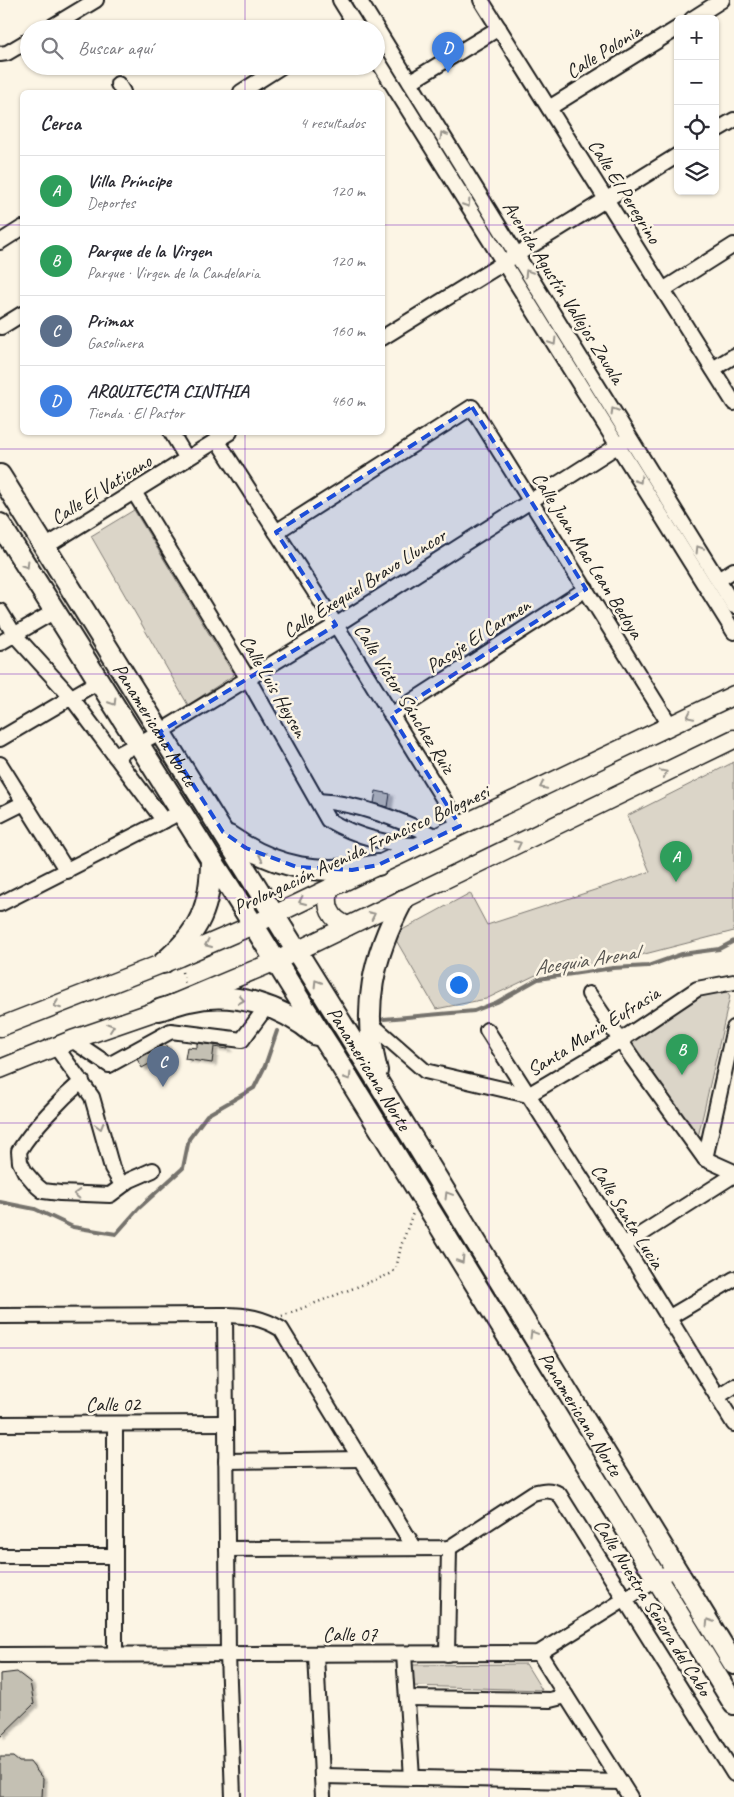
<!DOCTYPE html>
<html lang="es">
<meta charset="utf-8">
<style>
:root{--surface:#fff;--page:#f7f7f7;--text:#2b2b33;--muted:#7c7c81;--line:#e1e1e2;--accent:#d93025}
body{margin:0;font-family:Caveat,sans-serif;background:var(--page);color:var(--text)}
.controls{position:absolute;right:15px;top:15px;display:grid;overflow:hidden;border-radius:8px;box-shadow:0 1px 4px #0004}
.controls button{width:45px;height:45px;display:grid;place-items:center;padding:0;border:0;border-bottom:1px solid var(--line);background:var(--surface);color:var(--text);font:25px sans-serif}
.you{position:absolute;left:458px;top:984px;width:18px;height:18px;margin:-12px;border:4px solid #fff;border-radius:50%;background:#1a73e8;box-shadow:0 0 0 8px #1a73e833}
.badge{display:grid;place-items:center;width:32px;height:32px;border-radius:50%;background:var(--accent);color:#fff;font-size:16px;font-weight:700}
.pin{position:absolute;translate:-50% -41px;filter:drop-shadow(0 1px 2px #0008)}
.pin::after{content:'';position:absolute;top:26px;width:18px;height:15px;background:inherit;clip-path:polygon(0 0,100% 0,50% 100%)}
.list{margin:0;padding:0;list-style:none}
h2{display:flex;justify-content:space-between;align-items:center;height:65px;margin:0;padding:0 20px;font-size:21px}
h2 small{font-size:16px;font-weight:400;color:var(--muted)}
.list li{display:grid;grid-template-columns:32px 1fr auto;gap:15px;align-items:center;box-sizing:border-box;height:70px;padding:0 20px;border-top:1px solid var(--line)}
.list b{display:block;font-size:19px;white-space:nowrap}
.list p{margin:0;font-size:16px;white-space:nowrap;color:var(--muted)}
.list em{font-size:16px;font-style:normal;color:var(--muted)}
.icon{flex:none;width:28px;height:28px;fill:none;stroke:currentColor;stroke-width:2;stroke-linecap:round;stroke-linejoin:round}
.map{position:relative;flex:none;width:734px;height:1797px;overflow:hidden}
.search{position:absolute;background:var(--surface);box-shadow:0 1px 4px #0004;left:20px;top:20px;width:365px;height:55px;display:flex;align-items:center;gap:12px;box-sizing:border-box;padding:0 18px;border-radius:28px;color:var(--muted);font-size:19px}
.panel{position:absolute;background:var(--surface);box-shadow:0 1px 4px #0004;left:20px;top:90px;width:365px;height:345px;border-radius:8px}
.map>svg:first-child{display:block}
</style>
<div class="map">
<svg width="734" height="1797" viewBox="0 0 734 1797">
<defs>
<filter id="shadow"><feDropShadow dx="4" dy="2.5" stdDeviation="1" flood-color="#0004"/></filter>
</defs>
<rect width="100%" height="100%" fill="#fcf5e5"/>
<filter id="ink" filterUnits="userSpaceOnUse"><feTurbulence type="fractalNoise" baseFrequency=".02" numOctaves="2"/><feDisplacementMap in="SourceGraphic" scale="10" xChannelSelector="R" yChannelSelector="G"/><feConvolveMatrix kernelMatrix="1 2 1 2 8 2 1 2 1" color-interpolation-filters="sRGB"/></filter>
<g filter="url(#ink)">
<g fill="#dbd5c8" stroke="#7c7872">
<polygon points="134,510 234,675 188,705 91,536"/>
<polygon points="734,762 734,931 637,956 540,973 486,999 436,1009 393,935 470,893 487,925 650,872 627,816"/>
<polygon points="726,990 730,996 698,1137 692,1139 627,1039 696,996"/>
<polygon points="526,1664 542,1690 411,1686 411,1665"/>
</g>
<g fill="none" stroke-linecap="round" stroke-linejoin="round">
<g stroke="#75726c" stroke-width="4">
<polyline points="384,1019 474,1011 497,1002 538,979 613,968 648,966 682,954 719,949 734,941"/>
<polyline points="0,1202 35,1209 73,1227 116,1234 139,1208 183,1168 189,1139 207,1115 254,1088 265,1066 277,1031"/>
</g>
</g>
<g fill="#c4c0b3" stroke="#1c1c1c" filter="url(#shadow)">
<polygon points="376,791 390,794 388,807 374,803"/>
<polygon points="197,1043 228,1047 228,1049 214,1047 212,1063 185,1059 187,1047 197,1048"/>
<polygon points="165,1044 170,1052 142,1068 137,1059"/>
<polygon points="17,1672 30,1682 34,1704 0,1737 0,1674"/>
<polygon points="0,1757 13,1757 19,1762 30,1762 43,1779 42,1797 0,1797"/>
</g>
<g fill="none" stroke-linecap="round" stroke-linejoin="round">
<defs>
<g id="minor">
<polyline points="340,0 358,29"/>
<polyline points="359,0 734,606"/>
<polyline points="481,0 734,403"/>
<polyline points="692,19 722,0"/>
<polyline points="48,29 96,0"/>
<polyline points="341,29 353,21"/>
<polyline points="0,54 7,53 29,40"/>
<polyline points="376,58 734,632"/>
<polyline points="410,82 499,28"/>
<polyline points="118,84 123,92"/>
<polyline points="241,92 282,66"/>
<polyline points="549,108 678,28"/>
<polyline points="715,131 734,120"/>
<polyline points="0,242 22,228"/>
<polyline points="663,290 734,245"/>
<polyline points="1,327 22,314"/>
<polyline points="382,338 678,155"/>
<polyline points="713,369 734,356"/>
<polyline points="171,432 187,459"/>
<polyline points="217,440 336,625 460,826"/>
<path d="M134,492L248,679L328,820C356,836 386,845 419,845"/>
<polyline points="276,532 472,407 670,725"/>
<polyline points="45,547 230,432"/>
<polyline points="718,580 734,570"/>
<polyline points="0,611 14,634 71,697 164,821"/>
<polyline points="0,643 55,611"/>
<polyline points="391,715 586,589"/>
<polyline points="0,739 99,681"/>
<polyline points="115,756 160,732 336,625 625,441"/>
<polyline points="0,764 67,871"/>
<path d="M318,801C358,803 400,820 437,837"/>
<polyline points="0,815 24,803"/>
<polyline points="0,904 171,817"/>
<polyline points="589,994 633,1059 705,1159 734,1172"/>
<polyline points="369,1022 425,1071 528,1095 621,1040 697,989 734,982"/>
<polyline points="487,1030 624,1245 734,1424"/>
<polyline points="72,1040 109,1065 171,1031 242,1040 267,1006"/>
<polyline points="56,1047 92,1097 112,1168 122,1185"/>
<path d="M82,1081C61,1099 33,1128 19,1151L20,1162L25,1172L37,1186L43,1191L60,1193L110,1195L130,1180L153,1170"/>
<polyline points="705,1159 734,1028"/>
<polyline points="624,1245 734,1175"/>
<polyline points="225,1315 228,1654 233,1797"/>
<path d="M0,1316L225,1315C246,1315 263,1318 281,1329L414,1547"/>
<polyline points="668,1318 734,1279"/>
<polyline points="717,1397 734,1386"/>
<polyline points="0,1424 226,1423"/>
<polyline points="115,1424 115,1654"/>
<polyline points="226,1461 360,1459"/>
<path d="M227,1549L449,1548L533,1493C544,1490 550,1489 559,1494L734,1774"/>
<polyline points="0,1556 115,1556"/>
<polyline points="539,1653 630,1797"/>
<polyline points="316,1654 323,1797"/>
<polyline points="404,1654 412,1778"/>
<polyline points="447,1654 449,1548"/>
<polyline points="0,1655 539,1653 675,1568"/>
<polyline points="407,1698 550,1700 566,1696"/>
<polyline points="322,1776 621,1782"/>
</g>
<g id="major">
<path d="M330,888C324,906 331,920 348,926"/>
<polyline points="0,1027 179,957 253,925 734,695"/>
<polyline points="0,1069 72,1040 159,1010 276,961 734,739"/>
</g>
<g id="highway">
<path id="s1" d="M0,475L380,1085L734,1664"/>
<path d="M0,524L211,859C253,921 289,985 330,1048L734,1704"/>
<path d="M229,836C278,870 320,876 378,865"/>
<path d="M163,963C200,932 211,906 211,859"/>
<path d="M159,1010C169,1007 179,1003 189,1001C234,990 282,1006 316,1035"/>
<path d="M377,1071C361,1008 373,956 403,900"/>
</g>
</defs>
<use href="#minor" stroke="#1c1c1c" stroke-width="18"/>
<use href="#major" stroke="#1c1c1c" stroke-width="21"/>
<use href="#highway" stroke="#1c1c1c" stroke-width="24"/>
<g stroke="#1c1c1c" stroke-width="2.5" stroke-dasharray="1 4" stroke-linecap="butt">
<polyline points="182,972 185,984"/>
<polyline points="282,1316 390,1274 396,1269 401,1246 413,1213"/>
</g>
<use href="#minor" stroke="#fcf5e5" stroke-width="14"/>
<use href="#major" stroke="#fcf5e5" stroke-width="18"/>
<use href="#highway" stroke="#fcf5e5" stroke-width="20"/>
</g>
<defs><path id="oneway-chevron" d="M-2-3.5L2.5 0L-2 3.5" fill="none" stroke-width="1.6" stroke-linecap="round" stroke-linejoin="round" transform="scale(1.25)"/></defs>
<g stroke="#97938b">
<use href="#oneway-chevron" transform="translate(443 135) rotate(-122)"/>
<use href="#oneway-chevron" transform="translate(467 204) rotate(58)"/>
<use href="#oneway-chevron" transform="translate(528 273) rotate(-122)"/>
<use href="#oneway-chevron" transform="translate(553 342) rotate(58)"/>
<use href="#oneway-chevron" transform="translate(614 411) rotate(-122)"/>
<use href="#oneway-chevron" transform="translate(639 480) rotate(58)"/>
<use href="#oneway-chevron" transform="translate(699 549) rotate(-122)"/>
<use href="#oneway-chevron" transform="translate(26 565) rotate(58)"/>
<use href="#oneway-chevron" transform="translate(113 702) rotate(58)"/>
<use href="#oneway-chevron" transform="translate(690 716) rotate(154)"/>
<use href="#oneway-chevron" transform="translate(664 773) rotate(-26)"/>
<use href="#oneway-chevron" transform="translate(543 786) rotate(154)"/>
<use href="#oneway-chevron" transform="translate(518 844) rotate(-26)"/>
<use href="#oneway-chevron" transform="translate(262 856) rotate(-154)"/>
<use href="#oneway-chevron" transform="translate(302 901) rotate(155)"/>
<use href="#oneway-chevron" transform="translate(372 915) rotate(-26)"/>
<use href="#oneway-chevron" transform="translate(208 944) rotate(156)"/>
<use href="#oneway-chevron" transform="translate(317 983) rotate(-122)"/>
<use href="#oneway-chevron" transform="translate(241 1000) rotate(8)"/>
<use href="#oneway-chevron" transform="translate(57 1005) rotate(159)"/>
<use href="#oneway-chevron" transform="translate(111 1027) rotate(-19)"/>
<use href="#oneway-chevron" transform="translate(348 1077) rotate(58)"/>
<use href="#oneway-chevron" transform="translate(100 1126) rotate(75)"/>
<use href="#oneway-chevron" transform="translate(77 1194) rotate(-178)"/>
<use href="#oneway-chevron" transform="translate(448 1195) rotate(-121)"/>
<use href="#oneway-chevron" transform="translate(461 1260) rotate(58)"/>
<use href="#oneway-chevron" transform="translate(533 1334) rotate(-121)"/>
<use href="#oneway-chevron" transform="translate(709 1622) rotate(-122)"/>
</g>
</g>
<path fill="#1d4ed8" fill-opacity="0.2" stroke="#1d4ed8" stroke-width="4" stroke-dasharray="10 6" stroke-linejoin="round" d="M472,407L586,589L391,715L460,826L378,865L352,870L297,867L246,848L223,832L160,732L336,625L276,532Z"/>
<path fill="none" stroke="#7b2cbf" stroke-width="1" stroke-opacity="0.55" d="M245,0V29M489,0V1797M245,66V92M0,225H22M382,225H734M245,432V1797M0,449H734M0,674H734M0,898H734M0,1123H734M0,1348H734M0,1572H734"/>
<g text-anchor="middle" stroke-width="5" stroke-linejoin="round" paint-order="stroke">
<g font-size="20" fill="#1c1c1c" stroke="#fcf5e5">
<text transform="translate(603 51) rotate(-32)" y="7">Calle Polonia</text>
<text transform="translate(625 191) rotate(58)" y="7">Calle El Peregrino</text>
<text transform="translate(564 292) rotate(58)" y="7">Avenida Agustín Vallejos Zavala</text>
<text transform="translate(101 489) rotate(-32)" y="7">Calle El Vaticano</text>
<text transform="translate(588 555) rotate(58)" y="7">Calle Juan Mac Lean Bedoya</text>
<text transform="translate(364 583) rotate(-32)" y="7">Calle Exequiel Bravo Lluncor</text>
<text transform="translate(478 635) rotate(-33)" y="7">Pasaje El Carmen</text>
<text transform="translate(274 686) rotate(60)" y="7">Calle Luis Heysen</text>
<text transform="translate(405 698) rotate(58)" y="7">Calle Víctor Sánchez Ruiz</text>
<text dy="7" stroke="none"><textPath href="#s1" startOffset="294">Panamericana Norte</textPath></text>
<text transform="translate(361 849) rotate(-25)" y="7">Prolongación Avenida Francisco Bolognesi</text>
<text transform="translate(593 1031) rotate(-32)" y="7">Santa Maria Eufrasia</text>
<text dy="7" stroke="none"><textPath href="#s1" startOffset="699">Panamericana Norte</textPath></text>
<text transform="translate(628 1216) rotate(58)" y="7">Calle Santa Lucia</text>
<text x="113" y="1411">Calle 02</text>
<text dy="7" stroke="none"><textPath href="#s1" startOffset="1104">Panamericana Norte</textPath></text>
<text transform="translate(653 1607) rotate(58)" y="7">Calle Nuestra Señora del Cabo</text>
<text x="350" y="1641">Calle 07</text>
</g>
<g font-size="21" font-style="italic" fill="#575551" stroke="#fcf5e5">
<text transform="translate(586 960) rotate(-9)" y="7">Acequia Arenal</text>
</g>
</g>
</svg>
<div class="controls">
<button>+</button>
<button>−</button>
<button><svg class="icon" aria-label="locate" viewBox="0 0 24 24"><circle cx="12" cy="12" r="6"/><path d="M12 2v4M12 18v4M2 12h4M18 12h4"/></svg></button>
<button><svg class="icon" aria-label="layers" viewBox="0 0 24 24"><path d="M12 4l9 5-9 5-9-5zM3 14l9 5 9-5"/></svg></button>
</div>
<div class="you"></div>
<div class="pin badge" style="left:676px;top:882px;background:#2e9e5b">A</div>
<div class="pin badge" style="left:682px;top:1075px;background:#2e9e5b">B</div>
<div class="pin badge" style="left:163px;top:1087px;background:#5c6f8a">C</div>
<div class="pin badge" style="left:448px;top:73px;background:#3f7fe0">D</div>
<div class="search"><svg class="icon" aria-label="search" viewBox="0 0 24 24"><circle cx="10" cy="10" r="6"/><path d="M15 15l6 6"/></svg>Buscar aquí</div>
<section class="panel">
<h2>Cerca<small>4 resultados</small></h2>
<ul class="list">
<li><span class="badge" style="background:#2e9e5b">A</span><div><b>Villa Príncipe</b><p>Deportes</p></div><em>120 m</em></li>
<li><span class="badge" style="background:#2e9e5b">B</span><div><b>Parque de la Virgen</b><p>Parque · Virgen de la Candelaria</p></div><em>120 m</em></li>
<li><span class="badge" style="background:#5c6f8a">C</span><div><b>Primax</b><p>Gasolinera</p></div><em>160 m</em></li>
<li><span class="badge" style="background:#3f7fe0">D</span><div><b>ARQUITECTA CINTHIA</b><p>Tienda · El Pastor</p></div><em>460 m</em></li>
</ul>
</section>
</div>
